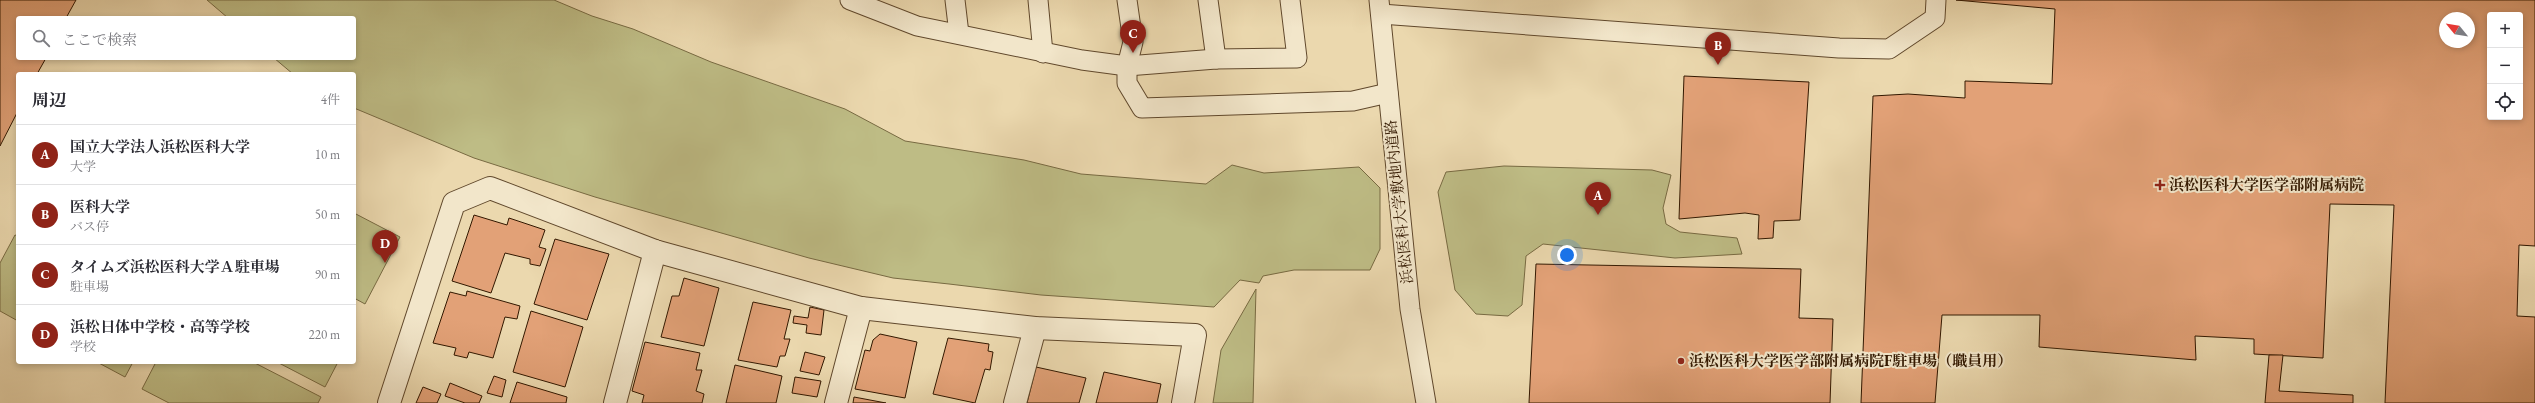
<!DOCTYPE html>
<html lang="ja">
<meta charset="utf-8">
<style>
:root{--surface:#fff;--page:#f7f7f7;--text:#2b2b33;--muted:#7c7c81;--line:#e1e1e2;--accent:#8f2418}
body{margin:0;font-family:"EB Garamond","Noto Serif JP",serif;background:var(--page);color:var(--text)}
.controls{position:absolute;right:12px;top:12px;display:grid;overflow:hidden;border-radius:4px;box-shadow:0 2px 6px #0003}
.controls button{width:36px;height:36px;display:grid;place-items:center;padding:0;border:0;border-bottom:1px solid var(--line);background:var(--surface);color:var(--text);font:20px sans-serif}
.compass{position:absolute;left:2439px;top:12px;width:36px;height:36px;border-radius:50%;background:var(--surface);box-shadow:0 2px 6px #0003;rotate:300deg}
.you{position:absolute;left:1567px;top:255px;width:14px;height:14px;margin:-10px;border:3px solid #fff;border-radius:50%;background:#1a73e8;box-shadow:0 0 0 6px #1a73e833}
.badge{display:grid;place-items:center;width:26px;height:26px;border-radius:50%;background:var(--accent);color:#fff;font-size:13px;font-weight:700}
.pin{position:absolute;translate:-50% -33px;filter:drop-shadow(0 1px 2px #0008)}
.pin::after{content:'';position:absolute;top:21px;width:14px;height:12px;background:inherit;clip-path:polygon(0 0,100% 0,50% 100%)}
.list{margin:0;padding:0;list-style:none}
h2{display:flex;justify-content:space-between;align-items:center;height:52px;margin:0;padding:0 16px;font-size:17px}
h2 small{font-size:13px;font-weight:400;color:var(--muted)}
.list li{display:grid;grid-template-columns:26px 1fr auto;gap:12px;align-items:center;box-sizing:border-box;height:60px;padding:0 16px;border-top:1px solid var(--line)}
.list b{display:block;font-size:15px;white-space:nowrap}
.list p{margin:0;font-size:13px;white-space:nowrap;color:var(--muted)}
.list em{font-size:13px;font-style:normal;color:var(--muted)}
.icon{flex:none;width:22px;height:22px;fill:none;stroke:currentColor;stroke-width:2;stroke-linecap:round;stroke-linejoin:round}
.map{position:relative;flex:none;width:2535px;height:403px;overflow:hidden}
.search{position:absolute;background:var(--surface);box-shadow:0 2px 6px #0003;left:16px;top:16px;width:340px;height:44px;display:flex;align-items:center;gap:10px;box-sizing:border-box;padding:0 14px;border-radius:4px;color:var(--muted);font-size:15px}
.panel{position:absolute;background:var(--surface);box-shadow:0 2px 6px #0003;left:16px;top:72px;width:340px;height:292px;border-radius:4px}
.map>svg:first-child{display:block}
</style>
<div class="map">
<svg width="2535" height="403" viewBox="0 0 2535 403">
<rect width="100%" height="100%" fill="#ebd8ae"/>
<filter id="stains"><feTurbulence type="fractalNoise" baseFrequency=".005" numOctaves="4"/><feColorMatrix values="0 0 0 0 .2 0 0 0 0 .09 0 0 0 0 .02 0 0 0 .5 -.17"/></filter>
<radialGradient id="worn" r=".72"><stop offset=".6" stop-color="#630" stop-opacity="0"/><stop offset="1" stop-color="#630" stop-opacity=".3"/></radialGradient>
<g fill="#bebc85" stroke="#786a42">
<polygon points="207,0 554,0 592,16 633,29 711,62 845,109 905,141 1024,160 1081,174 1206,184 1232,165 1264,173 1359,167 1380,188 1380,249 1370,270 1294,270 1263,276 1259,283 1240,280 1214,307 1041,295 949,284 893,278 809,258 595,197 474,158 354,108 354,74 293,74 274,58 354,58 354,18 228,18"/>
<polygon points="1504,166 1652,170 1671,175 1663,208 1666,224 1680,232 1737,238 1742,254 1675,258 1543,244 1526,256 1522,305 1508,316 1476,314 1455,290 1438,192 1446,172"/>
<polygon points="354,213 400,237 365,304 354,298"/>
<polygon points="15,235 18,236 18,321 0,311 0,263"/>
<polygon points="1256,289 1253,403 1213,403 1221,350"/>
<polygon points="97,362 133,362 125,377"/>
<polygon points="156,362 253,362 321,397 318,403 169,403 142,389"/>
<polygon points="277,362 338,362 325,387"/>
</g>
<g fill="#e2a177" stroke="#321800" fill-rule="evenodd">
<polygon points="0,0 76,0 66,18 18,18 18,58 46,58 37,74 18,74 18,111 0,146"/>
<path d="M1956,0H2535V246L2519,245L2517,316L2535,317V403H2385L2394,205L2330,204L2323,358L2254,354V339L2195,336L2196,360L2039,347L2040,315H1942L1935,403H1861L1873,96L1908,94L1965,98V81L2052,84L2055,9ZM2490,15H2520V117H2490ZM2445,18H2469V42H2445Z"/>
<polygon points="1684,76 1809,82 1800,220 1774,221 1773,238 1758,239 1759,215 1745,213 1679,219"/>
<polygon points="474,215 507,225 509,218 545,230 539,247 546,249 540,266 530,264 530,259 505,253 491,293 452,281"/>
<polygon points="555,239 609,254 587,320 534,304"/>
<polygon points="1536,264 1801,269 1799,318 1833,319 1830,403 1529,403"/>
<polygon points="684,278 719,288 704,346 661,337 672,296 679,296"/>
<polygon points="467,291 520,306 517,319 505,317 493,358 469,352 467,358 454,355 456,348 433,343 450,292 466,296"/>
<polygon points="753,302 791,310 784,339 790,339 785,356 780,356 777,367 738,360"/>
<polygon points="810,307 824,310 821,335 806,333 807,325 793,323 794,316 808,318"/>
<polygon points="531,311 583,327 565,387 513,372"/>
<polygon points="880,334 917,342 905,398 855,389 865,350 870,351 873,340"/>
<polygon points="948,338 989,344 988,351 993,352 990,370 985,369 975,403 933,394"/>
<polygon points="645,342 700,353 696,370 702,370 696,391 704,394 702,403 642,403 644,395 632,391"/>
<polygon points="805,352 825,357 819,375 800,371"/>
<polygon points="2269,355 2283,355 2279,391 2353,395 2353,403 2265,403"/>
<polygon points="735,365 782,376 776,403 726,403"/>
<polygon points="1036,367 1086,378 1079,403 1027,403"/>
<polygon points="1104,372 1161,384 1157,403 1096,403"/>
<polygon points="494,376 506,380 502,397 487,393"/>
<polygon points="795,377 821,381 817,397 792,393"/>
<polygon points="517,382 567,397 566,403 510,403"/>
<polygon points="450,383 482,396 479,403 465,403 445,396"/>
<polygon points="423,387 441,394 437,403 416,403"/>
<polygon points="854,397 886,403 853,403"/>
</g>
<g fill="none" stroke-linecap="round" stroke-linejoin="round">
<defs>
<g id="service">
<polyline points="850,0 917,26 1082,60 1127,66 1216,59 1297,58 1290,0"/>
<polyline points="955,0 959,34"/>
<polyline points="1038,0 1043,53"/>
<polyline points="1127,0 1133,42 1127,66 1127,83 1142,108 1353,101 1388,93"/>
<polyline points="1208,0 1216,59"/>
<polyline points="1379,0 1410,309 1426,403"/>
<polyline points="1381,14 1839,48 1889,49 1935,18 1936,0"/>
</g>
<g id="minor">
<polyline points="389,403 454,203 490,188 655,251 861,308 1035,328 1195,335 1183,403"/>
<polyline points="615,403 655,251"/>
<polyline points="836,403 861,308"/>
<polyline points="1015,403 1035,328"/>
</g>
</defs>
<use href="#service" stroke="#60482c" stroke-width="21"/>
<use href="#minor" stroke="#60482c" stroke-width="24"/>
<use href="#service" stroke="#f2e6ca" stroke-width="19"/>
<use href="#minor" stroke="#f2e6ca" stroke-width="22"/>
</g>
<g fill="#8f2418" stroke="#f2e6ca" stroke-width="1.5">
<path d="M2158 179h4v4h4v4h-4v4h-4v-4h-4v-4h4z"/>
<circle cx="1681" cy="361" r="4"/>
</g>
<g text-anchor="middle" stroke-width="4" stroke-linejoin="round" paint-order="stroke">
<g font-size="15" font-weight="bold" fill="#321800" stroke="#f2e6ca" text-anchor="start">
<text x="2169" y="190">浜松医科大学医学部附属病院</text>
<text x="1689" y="366">浜松医科大学医学部附属病院F駐車場（職員用）</text>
</g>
<g font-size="15" fill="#321800" stroke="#f2e6ca">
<text transform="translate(1399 202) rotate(-96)" y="5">浜松医科大学敷地内道路</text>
</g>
</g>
<rect width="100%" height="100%" filter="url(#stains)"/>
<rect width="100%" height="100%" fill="url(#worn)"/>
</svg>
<div class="controls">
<button>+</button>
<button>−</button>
<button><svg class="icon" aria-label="locate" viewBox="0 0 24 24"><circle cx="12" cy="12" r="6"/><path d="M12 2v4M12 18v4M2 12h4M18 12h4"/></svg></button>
</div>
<svg class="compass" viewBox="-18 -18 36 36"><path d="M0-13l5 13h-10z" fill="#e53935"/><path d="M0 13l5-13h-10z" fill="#7c7c81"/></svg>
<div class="you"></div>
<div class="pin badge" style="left:1598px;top:215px">A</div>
<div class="pin badge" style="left:1718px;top:65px">B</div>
<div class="pin badge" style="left:1133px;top:53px">C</div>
<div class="pin badge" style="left:385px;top:263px">D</div>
<div class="search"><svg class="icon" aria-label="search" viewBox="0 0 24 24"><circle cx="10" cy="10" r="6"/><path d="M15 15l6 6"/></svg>ここで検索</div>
<section class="panel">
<h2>周辺<small>4件</small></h2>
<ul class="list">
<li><span class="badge">A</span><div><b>国立大学法人浜松医科大学</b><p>大学</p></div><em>10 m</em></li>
<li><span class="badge">B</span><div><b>医科大学</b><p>バス停</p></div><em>50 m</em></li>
<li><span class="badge">C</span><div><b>タイムズ浜松医科大学Ａ駐車場</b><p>駐車場</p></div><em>90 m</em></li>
<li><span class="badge">D</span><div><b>浜松日体中学校・高等学校</b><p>学校</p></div><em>220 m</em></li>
</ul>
</section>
</div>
